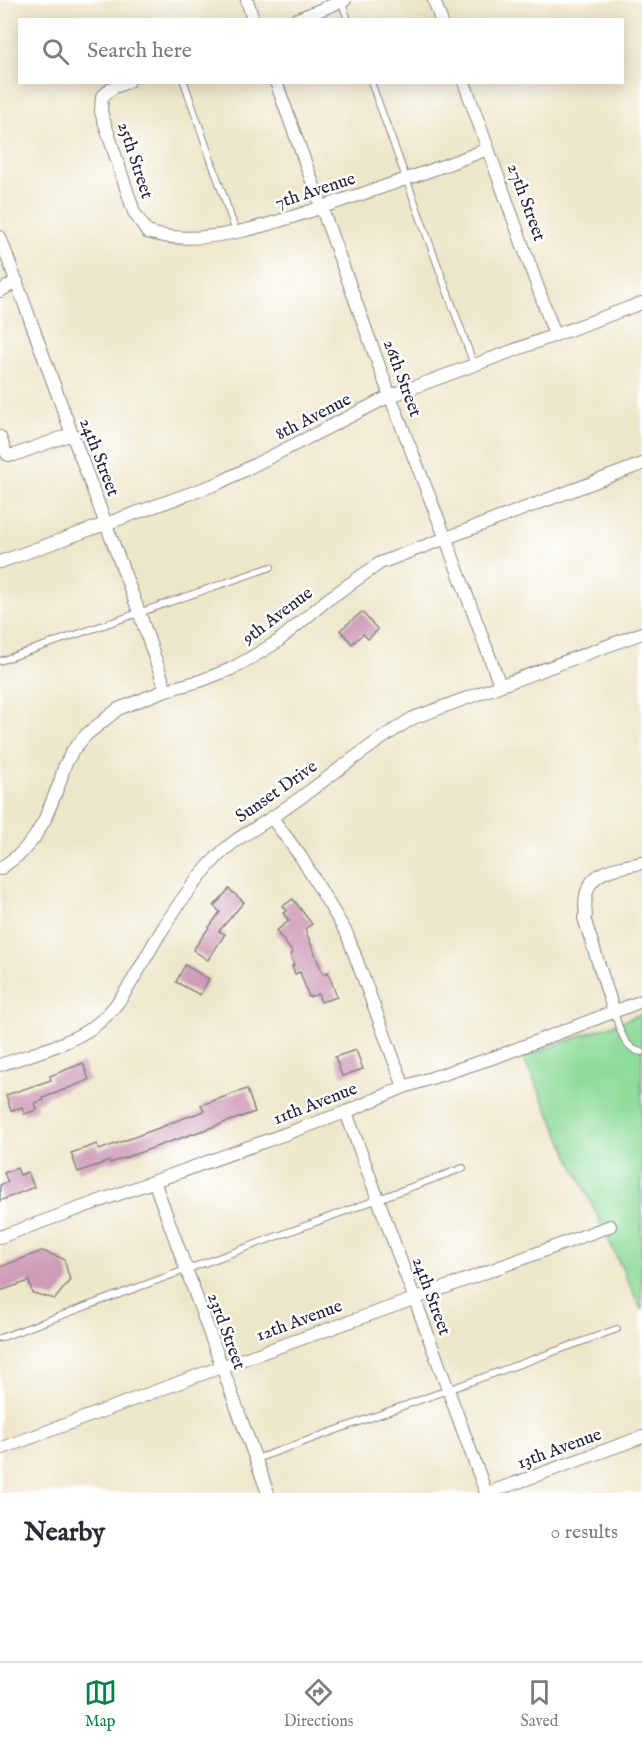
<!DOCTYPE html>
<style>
:root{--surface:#fff;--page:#f2f2f3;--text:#2b2b33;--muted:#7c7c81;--line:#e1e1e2;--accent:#0b8043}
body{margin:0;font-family:"IM FELL English",serif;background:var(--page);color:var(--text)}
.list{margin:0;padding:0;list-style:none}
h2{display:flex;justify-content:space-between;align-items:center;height:78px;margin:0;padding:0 24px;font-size:26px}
h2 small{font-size:20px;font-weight:400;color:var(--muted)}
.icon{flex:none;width:33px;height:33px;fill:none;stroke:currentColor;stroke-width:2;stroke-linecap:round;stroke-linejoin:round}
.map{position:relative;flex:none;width:642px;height:1493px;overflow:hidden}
.search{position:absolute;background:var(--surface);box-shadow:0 3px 15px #0003;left:18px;right:18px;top:18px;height:66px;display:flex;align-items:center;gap:15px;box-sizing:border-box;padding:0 21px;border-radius:0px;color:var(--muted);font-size:22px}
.sheet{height:168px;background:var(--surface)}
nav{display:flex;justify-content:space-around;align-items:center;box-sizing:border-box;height:84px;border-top:2px solid var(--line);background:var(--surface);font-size:16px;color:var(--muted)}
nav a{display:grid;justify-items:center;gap:3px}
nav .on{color:var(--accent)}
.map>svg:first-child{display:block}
</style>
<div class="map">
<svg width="642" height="1493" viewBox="0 0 642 1493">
<rect width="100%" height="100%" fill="#fff"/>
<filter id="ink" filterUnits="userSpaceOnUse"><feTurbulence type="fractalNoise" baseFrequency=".0167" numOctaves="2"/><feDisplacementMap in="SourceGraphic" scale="12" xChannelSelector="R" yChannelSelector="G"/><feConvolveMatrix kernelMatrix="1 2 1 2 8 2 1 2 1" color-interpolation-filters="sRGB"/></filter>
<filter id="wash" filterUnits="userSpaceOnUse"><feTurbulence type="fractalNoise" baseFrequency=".008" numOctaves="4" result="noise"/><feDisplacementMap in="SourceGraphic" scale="24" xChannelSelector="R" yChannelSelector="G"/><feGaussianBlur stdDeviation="1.35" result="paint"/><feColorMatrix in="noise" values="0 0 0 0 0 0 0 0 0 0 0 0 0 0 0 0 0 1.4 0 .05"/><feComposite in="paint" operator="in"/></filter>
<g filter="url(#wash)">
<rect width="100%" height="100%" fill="#eee6c9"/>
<polygon fill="#8edc9a" stroke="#587f6a" stroke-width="1.5" points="642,1014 642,1311 523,1057"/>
<g id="blocks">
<g fill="#ce9bb8">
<polygon points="362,612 378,630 368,639 363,634 352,644 340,630"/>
<polygon points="229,889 244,902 219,931 225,934 208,960 193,950 220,912 214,906"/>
<polygon points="293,899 312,924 305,929 323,974 328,972 337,997 321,1002 318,994 309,997 300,972 295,974 292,966 294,965 290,954 293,953 276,931 289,921 283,913 287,911 283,906"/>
<polygon points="185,965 209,979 200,995 176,982"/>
<polygon points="356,1050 363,1069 342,1076 335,1057"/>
<polygon points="83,1063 89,1080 43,1098 44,1100 35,1103 37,1110 24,1114 22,1107 11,1111 6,1095 51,1080 50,1076"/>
<polygon points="247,1089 255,1112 110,1163 109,1161 78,1172 71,1153 97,1144 99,1150 167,1125 167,1124 204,1111 201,1105"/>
<polygon points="17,1168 20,1175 28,1172 34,1187 0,1201 0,1185 8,1182 4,1173"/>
<polygon points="42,1251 64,1259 70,1280 55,1299 32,1293 29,1281 0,1291 0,1267"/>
</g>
</g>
</g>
<g filter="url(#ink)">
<use href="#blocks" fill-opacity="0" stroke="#888482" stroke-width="1.5"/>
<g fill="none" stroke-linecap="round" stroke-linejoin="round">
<defs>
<g id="service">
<polyline points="341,0 348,20"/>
<polyline points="184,82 236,232"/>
<polyline points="371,82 474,365"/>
<polyline points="0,661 271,567"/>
<path d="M614,1012C619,1027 624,1050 642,1052"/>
<polyline points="0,1338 463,1168"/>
<polyline points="256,1459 617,1329"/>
</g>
<g id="minor">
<polyline points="247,0 253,20"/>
<polyline points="434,0 441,20"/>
<polyline points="295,20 345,0"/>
<path d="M128,82L112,88L102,97L101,112L134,212L147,232C205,251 290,218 346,199C394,184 441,167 488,149"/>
<polyline points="276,82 390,396 446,539 500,685"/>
<polyline points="464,82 555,335"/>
<polyline points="0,237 72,434 139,612 166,690"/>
<polyline points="0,291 17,281"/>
<polyline points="0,437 5,451 8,455 14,455 72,434"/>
<polyline points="0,562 219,483 390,396 642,303"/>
<polyline points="272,818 301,857 347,934 404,1087"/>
<polyline points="0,869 21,853 34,838 44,821 60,782 64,767 73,750 86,735 118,709 166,690 200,681 231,669 254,656 277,642 327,600 380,563 642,464"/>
<path d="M614,1012L584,918L586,915C580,872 609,869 642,863"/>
<path d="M0,1065C31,1054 65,1046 93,1027C123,1006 140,965 159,935C175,908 194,881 216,858C232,840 252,831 271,818C320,786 363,748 413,718L642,633"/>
<polyline points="346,1112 486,1493"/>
<polyline points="154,1181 268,1493"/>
<polyline points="0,1237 346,1112 404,1087 501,1055 642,1001"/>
<polyline points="0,1449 221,1367 414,1299 610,1226"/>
<polyline points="488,1493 642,1437"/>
</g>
</defs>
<use href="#service" stroke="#888482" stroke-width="8"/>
<use href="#minor" stroke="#888482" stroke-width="14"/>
<use href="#service" stroke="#fff" stroke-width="6"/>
<use href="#minor" stroke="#fff" stroke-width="12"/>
</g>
</g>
<g text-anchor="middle" stroke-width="5" stroke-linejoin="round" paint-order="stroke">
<g font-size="18" fill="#22223b" stroke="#fff">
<text transform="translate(136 160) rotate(72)" y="6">25th Street</text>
<text transform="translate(315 190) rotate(-18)" y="6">7th Avenue</text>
<text transform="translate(527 202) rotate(70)" y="6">27th Street</text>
<text transform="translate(403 378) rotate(70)" y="6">26th Street</text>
<text transform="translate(313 416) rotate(-27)" y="6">8th Avenue</text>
<text transform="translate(100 457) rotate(69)" y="6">24th Street</text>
<text transform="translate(277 615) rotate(-37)" y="6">9th Avenue</text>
<text transform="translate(276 791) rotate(-35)" y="6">Sunset Drive</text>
<text transform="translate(315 1103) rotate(-21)" y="6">11th Avenue</text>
<text transform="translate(432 1296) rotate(70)" y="6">24th Street</text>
<text transform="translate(299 1320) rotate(-20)" y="6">12th Avenue</text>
<text transform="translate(227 1331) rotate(70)" y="6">23rd Street</text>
<text transform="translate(559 1448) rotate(-20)" y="6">13th Avenue</text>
</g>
</g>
</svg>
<div class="search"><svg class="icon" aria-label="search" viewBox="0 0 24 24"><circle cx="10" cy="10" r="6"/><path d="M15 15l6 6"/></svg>Search here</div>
</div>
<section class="sheet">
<h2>Nearby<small>0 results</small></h2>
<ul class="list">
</ul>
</section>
<nav>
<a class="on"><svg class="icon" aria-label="map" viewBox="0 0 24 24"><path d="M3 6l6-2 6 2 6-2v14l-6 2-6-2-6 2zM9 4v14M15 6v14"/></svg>Map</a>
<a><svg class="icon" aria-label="directions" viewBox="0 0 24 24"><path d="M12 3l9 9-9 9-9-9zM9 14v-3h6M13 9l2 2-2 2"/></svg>Directions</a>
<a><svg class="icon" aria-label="saved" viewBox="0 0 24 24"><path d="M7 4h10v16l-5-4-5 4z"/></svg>Saved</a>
</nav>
